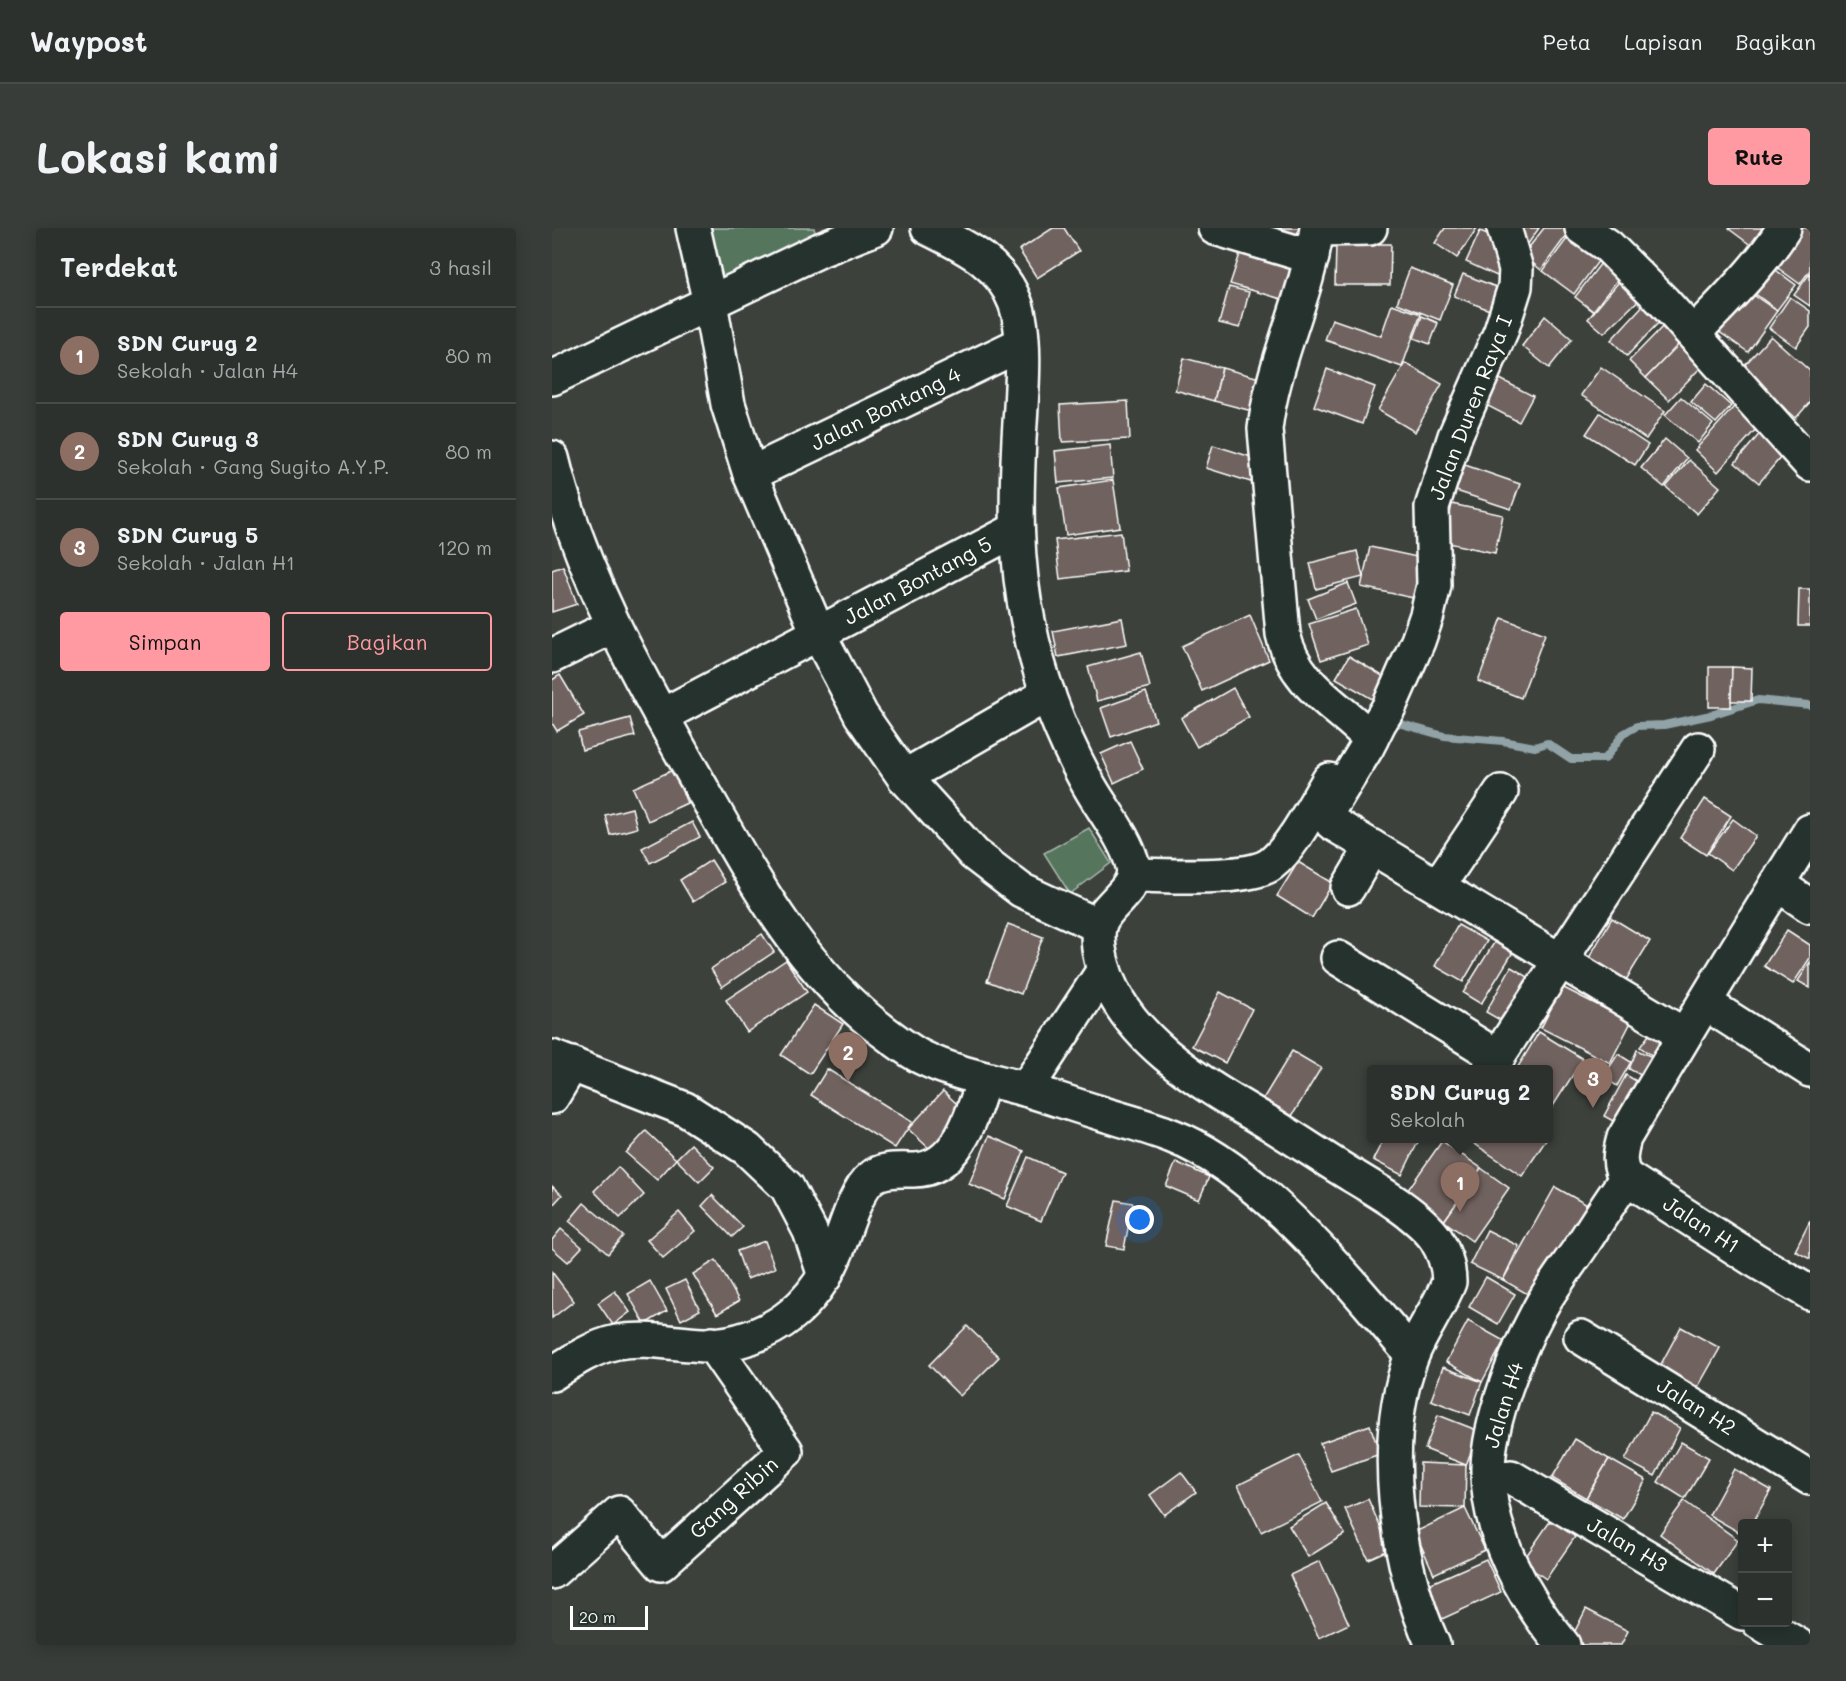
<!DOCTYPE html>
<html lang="id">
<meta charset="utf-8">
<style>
:root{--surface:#2d312d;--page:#393d39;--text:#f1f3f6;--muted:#a7a9aa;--line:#484c49;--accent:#ff9aa2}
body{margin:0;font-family:Mali,sans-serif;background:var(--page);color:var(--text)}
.controls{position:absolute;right:18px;bottom:18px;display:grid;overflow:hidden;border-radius:6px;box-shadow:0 3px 15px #0003}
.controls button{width:54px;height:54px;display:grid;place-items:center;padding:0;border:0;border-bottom:2px solid var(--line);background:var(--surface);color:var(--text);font:30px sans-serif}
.scale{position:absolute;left:18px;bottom:15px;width:78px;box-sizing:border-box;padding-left:6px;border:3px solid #fff;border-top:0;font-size:16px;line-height:21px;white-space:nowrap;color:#fff;-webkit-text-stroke:4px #26332d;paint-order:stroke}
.you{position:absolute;left:588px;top:992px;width:21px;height:21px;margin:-15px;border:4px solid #fff;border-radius:50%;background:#1a73e8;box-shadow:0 0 0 9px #1a73e833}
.badge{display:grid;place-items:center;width:39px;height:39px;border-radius:50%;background:var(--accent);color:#fff;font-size:20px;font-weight:700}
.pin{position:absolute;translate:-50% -50px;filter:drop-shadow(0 2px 3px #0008)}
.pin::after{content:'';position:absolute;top:32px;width:21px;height:18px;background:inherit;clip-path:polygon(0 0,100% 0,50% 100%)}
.popup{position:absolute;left:815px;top:837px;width:186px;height:78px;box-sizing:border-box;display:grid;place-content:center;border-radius:6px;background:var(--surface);filter:drop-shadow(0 2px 4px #0005);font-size:20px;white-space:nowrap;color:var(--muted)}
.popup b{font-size:22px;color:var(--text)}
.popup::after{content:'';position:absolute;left:50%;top:100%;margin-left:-12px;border:12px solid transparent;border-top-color:var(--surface)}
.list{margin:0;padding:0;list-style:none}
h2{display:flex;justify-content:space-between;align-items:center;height:78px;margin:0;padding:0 24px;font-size:26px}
h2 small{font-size:20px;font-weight:400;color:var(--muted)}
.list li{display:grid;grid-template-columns:39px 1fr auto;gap:18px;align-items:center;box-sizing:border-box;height:96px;padding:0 24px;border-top:2px solid var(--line)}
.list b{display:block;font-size:22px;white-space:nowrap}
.list p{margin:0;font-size:20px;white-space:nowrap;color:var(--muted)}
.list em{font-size:20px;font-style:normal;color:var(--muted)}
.actions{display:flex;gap:12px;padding:18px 24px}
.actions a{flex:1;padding:14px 0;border:2px solid var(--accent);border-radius:6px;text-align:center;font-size:21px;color:var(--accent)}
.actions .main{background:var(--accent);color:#111}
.map{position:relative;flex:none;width:1258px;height:1417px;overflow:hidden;border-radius:6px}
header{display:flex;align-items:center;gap:36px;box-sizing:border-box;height:84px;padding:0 30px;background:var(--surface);border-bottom:2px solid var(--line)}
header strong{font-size:28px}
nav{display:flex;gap:33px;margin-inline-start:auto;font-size:21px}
.intro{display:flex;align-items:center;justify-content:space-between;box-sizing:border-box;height:144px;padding:0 36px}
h1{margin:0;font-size:42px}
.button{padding:15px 27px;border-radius:6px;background:var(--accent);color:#111;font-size:21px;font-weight:700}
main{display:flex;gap:36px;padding:0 36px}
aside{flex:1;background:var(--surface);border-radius:6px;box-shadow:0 3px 15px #0003}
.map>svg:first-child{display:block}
</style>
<header>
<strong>Waypost</strong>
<nav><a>Peta</a><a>Lapisan</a><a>Bagikan</a></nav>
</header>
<div class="intro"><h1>Lokasi kami</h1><a class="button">Rute</a></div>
<main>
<aside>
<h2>Terdekat<small>3 hasil</small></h2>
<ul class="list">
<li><span class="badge" style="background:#8d6e63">1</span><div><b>SDN Curug 2</b><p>Sekolah · Jalan H4</p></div><em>80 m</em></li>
<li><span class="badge" style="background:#8d6e63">2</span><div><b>SDN Curug 3</b><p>Sekolah · Gang Sugito A.Y.P.</p></div><em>80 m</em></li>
<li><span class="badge" style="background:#8d6e63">3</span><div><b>SDN Curug 5</b><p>Sekolah · Jalan H1</p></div><em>120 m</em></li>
</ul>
<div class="actions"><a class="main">Simpan</a><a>Bagikan</a></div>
</aside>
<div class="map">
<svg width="1258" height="1417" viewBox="0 0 1258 1417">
<rect width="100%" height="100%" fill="#3c413c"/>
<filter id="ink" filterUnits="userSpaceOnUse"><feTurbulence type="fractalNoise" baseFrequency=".0167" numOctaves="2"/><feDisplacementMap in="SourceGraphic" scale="12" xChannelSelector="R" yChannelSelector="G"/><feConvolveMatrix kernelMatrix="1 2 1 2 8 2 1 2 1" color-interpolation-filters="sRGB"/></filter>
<g filter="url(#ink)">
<g fill="#55745d" stroke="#aabaae" stroke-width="1.5">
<polygon points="154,0 262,0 269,26 173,64"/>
<polygon points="537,600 559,635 518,666 492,625"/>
</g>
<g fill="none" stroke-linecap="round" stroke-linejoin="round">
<polyline stroke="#91a3a7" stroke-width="8" points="846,495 892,508 951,513 983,519 995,515 1019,531 1053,531 1071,506 1085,498 1112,497 1159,487 1206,472 1258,477"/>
</g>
<g fill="#6f625e" stroke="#fff" stroke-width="1.5">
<polygon points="501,0 512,0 527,23 485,50 467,22"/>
<polygon points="705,0 752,0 742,19"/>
<polygon points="893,0 925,0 905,30 883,15"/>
<polygon points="969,0 987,0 976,16 964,8"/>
<polygon points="992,0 1020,0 989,42 971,27"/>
<polygon points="1178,0 1226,0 1208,24 1177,1"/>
<polygon points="1241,0 1258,0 1258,42 1248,56 1216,33"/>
<polygon points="928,3 951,12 956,53 914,34"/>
<polygon points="1020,4 1050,28 1022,66 991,43"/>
<polygon points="784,16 839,16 838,57 783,57"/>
<polygon points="690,20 754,39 743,75 678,56"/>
<polygon points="1052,31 1070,46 1041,83 1023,69"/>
<polygon points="1213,34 1244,57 1225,82 1194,59"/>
<polygon points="858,40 901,57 888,92 845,75"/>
<polygon points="1075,44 1096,63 1052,105 1036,91"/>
<polygon points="1258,45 1258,78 1242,67"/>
<polygon points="911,46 949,61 940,83 902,68"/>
<polygon points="677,59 697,64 688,100 667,95"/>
<polygon points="1194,62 1225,83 1196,124 1166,103"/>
<polygon points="1238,69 1258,83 1258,99 1244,119 1217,100"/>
<polygon points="1094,74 1111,90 1075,128 1059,112"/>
<polygon points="840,76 869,86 850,139 773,112 780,91 829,108"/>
<polygon points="870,88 886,95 878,116 862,110"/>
<polygon points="993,88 1020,111 997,140 970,118"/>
<polygon points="1115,94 1132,111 1094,150 1077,133"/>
<polygon points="1219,108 1258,143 1258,174 1244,190 1189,141"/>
<polygon points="1132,111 1155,133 1117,172 1094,150"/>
<polygon points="632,130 670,140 662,173 623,162"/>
<polygon points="853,135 890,156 863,204 826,182"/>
<polygon points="1049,139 1113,183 1094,211 1029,167"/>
<polygon points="670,140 708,150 700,183 662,173"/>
<polygon points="775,141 823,159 810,196 762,178"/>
<polygon points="948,151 981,168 967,194 934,177"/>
<polygon points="1154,156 1179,178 1164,195 1139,174"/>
<polygon points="1129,169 1161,196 1146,215 1113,187"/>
<polygon points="1189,171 1212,192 1166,244 1143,222"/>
<polygon points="576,173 578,211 510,214 508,177"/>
<polygon points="1048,185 1096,217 1083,237 1034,206"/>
<polygon points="1215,197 1239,217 1207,255 1183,235"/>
<polygon points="1113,211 1135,230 1112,259 1089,240"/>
<polygon points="558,217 561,250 506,255 503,223"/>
<polygon points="661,217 709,232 702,255 654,240"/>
<polygon points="1137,232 1168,259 1145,286 1114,259"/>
<polygon points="913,237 968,256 959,281 904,263"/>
<polygon points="561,252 568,299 514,307 507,260"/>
<polygon points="900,276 951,287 943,325 892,314"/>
<polygon points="569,304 574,343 508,351 503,312"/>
<polygon points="818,319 879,332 871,372 809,359"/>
<polygon points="805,323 811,349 764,361 758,335"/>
<polygon points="11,338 25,376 0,384 0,342"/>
<polygon points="796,355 804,376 764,391 756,371"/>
<polygon points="1247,361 1258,361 1258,398 1246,398"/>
<polygon points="804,381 816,417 769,432 757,396"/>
<polygon points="698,387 717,432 650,463 630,418"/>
<polygon points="570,390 575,416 506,429 501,403"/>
<polygon points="950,390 993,406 969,470 926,453"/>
<polygon points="589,424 598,459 545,473 536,439"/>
<polygon points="797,428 839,453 827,475 784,450"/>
<polygon points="1157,439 1180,439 1179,479 1157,479"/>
<polygon points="1180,439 1200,440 1199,473 1179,473"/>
<polygon points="8,447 32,487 5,503 0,495 0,452"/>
<polygon points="681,460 697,489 645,519 629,490"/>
<polygon points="594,464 604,493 559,509 549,480"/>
<polygon points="78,490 83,508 30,522 26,504"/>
<polygon points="578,513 591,541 562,555 549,526"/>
<polygon points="121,542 135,575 96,593 81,560"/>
<polygon points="1153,571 1179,588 1154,627 1128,610"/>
<polygon points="80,580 85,600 58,607 53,587"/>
<polygon points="1181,591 1204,608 1180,642 1156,625"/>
<polygon points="140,594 148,609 98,635 90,620"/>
<polygon points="159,632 173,654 141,674 128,652"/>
<polygon points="746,634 781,655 760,690 725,668"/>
<polygon points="1060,690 1098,713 1074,752 1037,730"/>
<polygon points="456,696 491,709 469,766 435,753"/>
<polygon points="906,697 935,713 911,754 883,738"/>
<polygon points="1235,702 1258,717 1258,730 1241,756 1212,738"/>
<polygon points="210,706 222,724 170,759 159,741"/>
<polygon points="945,710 963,721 929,776 911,765"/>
<polygon points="234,732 255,764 195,804 174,772"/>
<polygon points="1258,734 1258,760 1246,753"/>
<polygon points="959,739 988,756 962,800 934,784"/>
<polygon points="1010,759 1079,794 1058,835 989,800"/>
<polygon points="668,764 700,781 673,835 640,818"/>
<polygon points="262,777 291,796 258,846 229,827"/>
<polygon points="987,804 1031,831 996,886 996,842 964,842"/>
<polygon points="1099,804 1118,817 1107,832 1088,819"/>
<polygon points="1085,822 1107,832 1098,852 1077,841"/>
<polygon points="740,823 769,840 740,888 711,871"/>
<polygon points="1066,826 1079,834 1065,858 1051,849"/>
<polygon points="275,841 360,894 343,920 259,867"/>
<polygon points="1074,847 1093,858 1070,898 1052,888"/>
<polygon points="391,863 416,886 381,924 356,901"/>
<polygon points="94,903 124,931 105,952 74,925"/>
<polygon points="437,908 472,923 453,971 417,956"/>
<polygon points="832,910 868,910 850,947 821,932"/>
<polygon points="914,910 992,910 994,912 970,948"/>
<polygon points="890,913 929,940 892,993 853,966"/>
<polygon points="139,916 162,939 147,954 124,931"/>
<polygon points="476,929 510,944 489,993 455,978"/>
<polygon points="624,934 657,949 647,972 614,958"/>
<polygon points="66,939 92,967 68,990 42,963"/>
<polygon points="929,940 957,960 920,1013 892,993"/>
<polygon points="0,958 10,967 0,978"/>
<polygon points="1003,959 1039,979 986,1072 951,1052"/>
<polygon points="160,967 191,999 180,1009 150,978"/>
<polygon points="564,972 581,975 572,1021 554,1018"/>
<polygon points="32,975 71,1008 56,1026 17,993"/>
<polygon points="127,984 143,1003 111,1030 95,1012"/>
<polygon points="1258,993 1258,1031 1243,1023"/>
<polygon points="9,1001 30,1019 16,1034 0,1020 0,1012"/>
<polygon points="935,1002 967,1018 951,1052 918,1036"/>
<polygon points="213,1013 223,1040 195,1051 185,1023"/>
<polygon points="164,1032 187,1073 165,1086 141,1046"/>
<polygon points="0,1044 22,1073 0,1090"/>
<polygon points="934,1049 963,1066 946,1096 917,1079"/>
<polygon points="133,1052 148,1082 129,1092 114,1061"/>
<polygon points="98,1053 115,1083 93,1096 76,1066"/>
<polygon points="63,1063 78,1084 61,1097 46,1075"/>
<polygon points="916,1093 952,1113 930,1154 894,1134"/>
<polygon points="415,1098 447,1129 408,1168 377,1137"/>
<polygon points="1129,1099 1168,1120 1146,1159 1108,1138"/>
<polygon points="891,1139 930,1154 918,1187 879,1172"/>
<polygon points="1099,1184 1128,1200 1103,1248 1073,1232"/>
<polygon points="886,1187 927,1203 914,1237 873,1221"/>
<polygon points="818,1197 828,1226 779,1243 768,1215"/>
<polygon points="1023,1211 1057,1231 1034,1270 1000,1250"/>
<polygon points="1129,1214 1157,1230 1133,1271 1106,1254"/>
<polygon points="747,1227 770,1274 709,1304 686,1257"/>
<polygon points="1057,1231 1094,1252 1071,1291 1034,1270"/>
<polygon points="868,1235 914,1237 913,1280 867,1279"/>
<polygon points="1182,1241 1219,1262 1200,1296 1190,1296 1190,1306 1157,1287"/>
<polygon points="629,1244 644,1264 612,1287 598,1267"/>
<polygon points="816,1271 838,1321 816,1331 793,1281"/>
<polygon points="1132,1273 1186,1312 1162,1346 1108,1306"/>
<polygon points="774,1275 793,1306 756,1329 737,1298"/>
<polygon points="913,1280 933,1322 882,1346 863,1304"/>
<polygon points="999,1292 1023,1309 994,1351 970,1334"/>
<polygon points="934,1331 949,1364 890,1391 875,1357"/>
<polygon points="768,1333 797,1396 767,1410 738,1347"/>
<polygon points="1034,1381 1076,1403 1069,1417 1031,1417 1019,1411"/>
</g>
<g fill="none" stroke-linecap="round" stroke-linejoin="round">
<defs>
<g id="minor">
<polyline points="141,0 158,75 176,176 198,246 266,405 309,487 352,549 422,626 469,662 547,698"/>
<path d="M376,0C412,18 448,34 463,74C476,107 469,174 467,211C464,272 463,333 476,393C487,449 507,502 534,552C548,579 574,609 581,638C587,663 551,676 547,699C545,708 547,722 549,731C566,807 650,856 712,892C742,910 771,930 801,948C826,963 867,987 884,1011C892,1024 897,1039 897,1054C887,1080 870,1102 860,1127C827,1214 844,1334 881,1417"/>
<polyline points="663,0 760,29"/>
<path d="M765,0C755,70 721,132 713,201L731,406C743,458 785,476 819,511"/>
<polyline points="952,0 964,41 963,59 949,103 903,208 880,279 882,357 875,387 866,413 837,479 827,495 815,519 777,581 777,589 780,595 1132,807"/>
<polyline points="1030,0 1056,18 1112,74 1258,236"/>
<polyline points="765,1 818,0"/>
<path d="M1142,105C1173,72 1208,39 1232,0"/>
<polyline points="0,150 268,22 324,0"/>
<path d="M0,230C28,346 87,449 145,552C197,643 246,740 331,803C343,812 356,822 369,829C403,846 440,852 476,862C499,869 522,877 545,884C570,892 595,898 620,908C707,941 801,1057 860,1127"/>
<polyline points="198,246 469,116"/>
<polyline points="0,428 61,398"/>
<polyline points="109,488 465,301"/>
<polyline points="352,549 496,466"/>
<path d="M1258,603C1195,704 1132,807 1072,910C1068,924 1065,938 1075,950L1201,1031L1258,1065"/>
<path d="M582,647C613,647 696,653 719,636C741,619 762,576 777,552"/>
<polyline points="1225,656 1258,678"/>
<polyline points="886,658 949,564"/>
<polyline points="796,660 820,619"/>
<polyline points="786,730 946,829"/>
<polyline points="1153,775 1258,842"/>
<polyline points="0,829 133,881 195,921 235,959 258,1003 273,1048"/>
<polyline points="937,842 1146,521"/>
<polyline points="474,861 552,742"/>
<polyline points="0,869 20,836"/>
<polyline points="1029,1109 1258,1250"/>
<path d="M0,1146C20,1133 41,1119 65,1114C93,1109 123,1116 151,1117C181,1118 216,1106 240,1086C261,1069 276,1045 286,1020C293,1002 304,962 319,950C330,940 348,942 362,942C406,942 421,885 432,851"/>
<polyline points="959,1249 1190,1385"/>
<polyline points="0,1344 67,1285 109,1336 234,1223 160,1116"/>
<polyline points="1207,1394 1246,1417"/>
<path d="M1011,1417C971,1370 935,1304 936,1240C937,1193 965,1123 987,1082C999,1059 1016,1038 1030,1017C1045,994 1059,971 1075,950"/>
</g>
</defs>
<use href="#minor" stroke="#fff" stroke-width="38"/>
<use href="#minor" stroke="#26332d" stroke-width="33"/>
</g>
</g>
<g text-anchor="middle" stroke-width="5" stroke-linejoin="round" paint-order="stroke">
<g font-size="21" fill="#fff" stroke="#26332d">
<text transform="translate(919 180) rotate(-69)" y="7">Jalan Duren Raya I</text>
<text transform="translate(334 181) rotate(-26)" y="7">Jalan Bontang 4</text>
<text transform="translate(366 353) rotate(-28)" y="7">Jalan Bontang 5</text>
<text transform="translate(1149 997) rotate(33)" y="7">Jalan H1</text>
<text transform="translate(952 1177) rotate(-73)" y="7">Jalan H4</text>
<text transform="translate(1144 1179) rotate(32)" y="7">Jalan H2</text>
<text transform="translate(182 1270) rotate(-42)" y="7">Gang Ribin</text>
<text transform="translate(1075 1317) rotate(30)" y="7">Jalan H3</text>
</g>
</g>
</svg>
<div class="controls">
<button>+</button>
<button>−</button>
</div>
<div class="scale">20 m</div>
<div class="you"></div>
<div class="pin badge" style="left:908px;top:984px;background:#8d6e63">1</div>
<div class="popup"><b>SDN Curug 2</b>Sekolah</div>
<div class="pin badge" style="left:296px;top:854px;background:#8d6e63">2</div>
<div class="pin badge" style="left:1041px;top:880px;background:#8d6e63">3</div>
</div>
</main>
